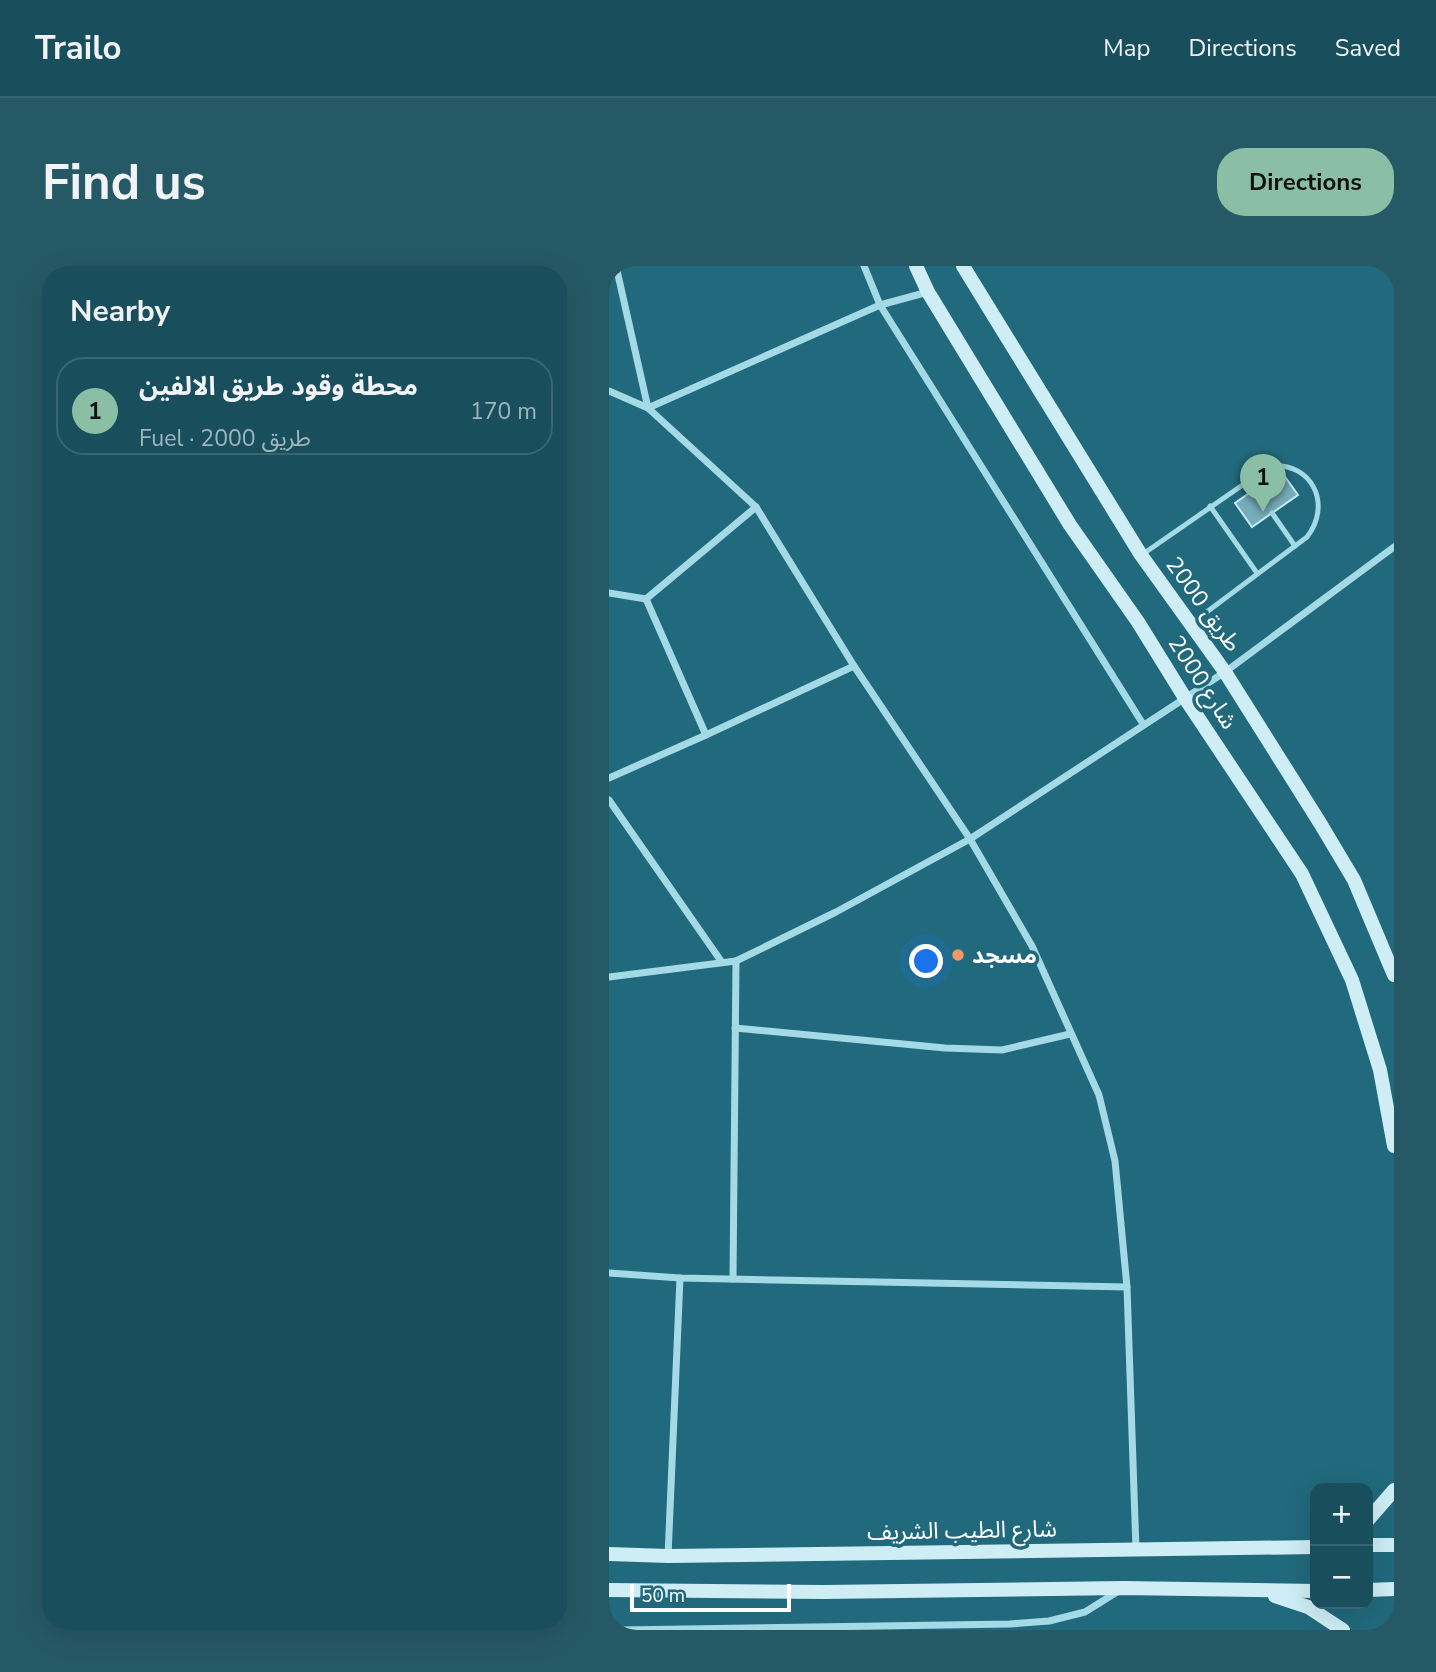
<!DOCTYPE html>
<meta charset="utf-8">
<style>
:root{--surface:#194f5d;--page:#265966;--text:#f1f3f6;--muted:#9fb5bc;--line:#376672;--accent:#8abfa5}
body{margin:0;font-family:"Nunito Sans","Noto Sans Arabic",sans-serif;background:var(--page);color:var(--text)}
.controls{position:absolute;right:21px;bottom:21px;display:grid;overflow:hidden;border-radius:14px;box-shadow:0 7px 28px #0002}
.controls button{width:63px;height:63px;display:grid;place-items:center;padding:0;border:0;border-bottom:2px solid var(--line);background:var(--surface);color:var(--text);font:35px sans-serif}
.scale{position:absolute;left:21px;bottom:18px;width:161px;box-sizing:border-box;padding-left:7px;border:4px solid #fff;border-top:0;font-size:19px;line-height:24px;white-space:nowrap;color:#fff;-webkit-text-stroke:5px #21697c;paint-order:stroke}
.you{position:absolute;left:318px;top:696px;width:24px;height:24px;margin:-18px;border:5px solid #fff;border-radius:50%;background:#1a73e8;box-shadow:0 0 0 10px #1a73e833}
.badge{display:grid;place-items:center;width:46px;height:46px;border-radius:50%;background:var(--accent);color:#111;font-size:23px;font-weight:700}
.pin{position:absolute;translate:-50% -58px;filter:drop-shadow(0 2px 4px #0008)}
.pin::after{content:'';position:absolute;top:37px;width:24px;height:21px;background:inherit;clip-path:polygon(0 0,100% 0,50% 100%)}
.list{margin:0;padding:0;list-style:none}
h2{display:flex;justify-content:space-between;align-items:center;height:91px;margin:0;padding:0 28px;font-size:30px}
h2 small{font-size:23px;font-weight:400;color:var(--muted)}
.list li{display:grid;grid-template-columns:46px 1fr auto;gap:21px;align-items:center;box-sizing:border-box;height:98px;margin:0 14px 14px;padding:0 14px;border:2px solid var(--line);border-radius:28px}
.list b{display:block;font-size:26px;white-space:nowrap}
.list p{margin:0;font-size:23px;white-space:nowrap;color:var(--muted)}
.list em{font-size:23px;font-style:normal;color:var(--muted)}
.map{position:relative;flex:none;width:785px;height:1364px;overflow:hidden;border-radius:28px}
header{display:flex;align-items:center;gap:42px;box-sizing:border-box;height:98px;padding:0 35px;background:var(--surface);border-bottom:2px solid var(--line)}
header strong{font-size:33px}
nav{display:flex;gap:38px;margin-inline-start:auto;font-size:24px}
.intro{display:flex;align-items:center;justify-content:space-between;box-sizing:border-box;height:168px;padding:0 42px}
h1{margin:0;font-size:49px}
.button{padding:18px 32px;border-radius:28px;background:var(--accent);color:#111;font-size:24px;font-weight:700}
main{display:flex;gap:42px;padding:0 42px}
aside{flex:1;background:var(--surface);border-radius:28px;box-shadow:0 7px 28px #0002}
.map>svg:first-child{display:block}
</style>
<header>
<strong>Trailo</strong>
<nav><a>Map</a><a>Directions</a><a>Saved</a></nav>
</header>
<div class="intro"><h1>Find us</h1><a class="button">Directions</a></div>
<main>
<aside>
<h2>Nearby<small></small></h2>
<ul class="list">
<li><span class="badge">1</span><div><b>محطة وقود طريق الالفين</b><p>Fuel · طريق 2000</p></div><em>170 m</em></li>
</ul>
</aside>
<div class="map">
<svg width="785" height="1364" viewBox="0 0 785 1364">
<rect width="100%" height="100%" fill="#21697c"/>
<polygon fill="#76aebc" stroke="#c7ecf5" stroke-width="2" points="672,205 689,229 643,261 626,237"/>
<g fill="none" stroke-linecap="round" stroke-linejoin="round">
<g stroke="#a4d9e6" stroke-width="5">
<polyline points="639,214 646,223"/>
<polyline points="601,240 648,307"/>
<polyline points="663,247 686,280"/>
<path d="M534,288L661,200C704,196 723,239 698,271L583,357"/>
</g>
<g stroke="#a4d9e6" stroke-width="7">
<polyline points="7,0 39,142 271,39 319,26"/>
<polyline points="255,0 271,39 534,458"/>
<polyline points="0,125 39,142 147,241 245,400 361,573 423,680 490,829 506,895 518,1021 527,1284"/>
<polyline points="0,327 37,333 147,241"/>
<polyline points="37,333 97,469"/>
<polyline points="0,512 97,469 245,400"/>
<polyline points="0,534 112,695"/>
<polyline points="0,711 127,695 227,646 361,573 616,406 785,281"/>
<polyline points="126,762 336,782 393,784 461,768"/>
<polyline points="0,1007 71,1012 518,1021"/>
<polyline points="124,1013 127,695"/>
<polyline points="59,1290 71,1012"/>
<polyline points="12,1364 401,1358 440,1355 476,1346 508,1326"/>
</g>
<g stroke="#ceedf5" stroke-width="14">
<polyline points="307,0 319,26 461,259 529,356 576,432 693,608 743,714 771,804 785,880"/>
<polyline points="354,0 532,289 616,406 711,557 745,614 785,709"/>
<polyline points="759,1254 785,1224"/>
<polyline points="759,1279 785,1279"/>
<polyline points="0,1288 59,1290 706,1281"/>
<polyline points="0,1324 215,1326 514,1322 706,1325"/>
<polyline points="759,1324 785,1323"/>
<polyline points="666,1330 699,1341 734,1364"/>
</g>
</g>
<circle fill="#f39865" stroke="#21697c" stroke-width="2.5" cx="349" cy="689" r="7"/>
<g text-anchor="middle" stroke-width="7" stroke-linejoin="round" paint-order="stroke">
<g font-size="23" fill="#fff" stroke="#21697c">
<text transform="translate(595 338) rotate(54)" y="8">طريق 2000</text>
<text transform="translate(594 416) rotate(57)" y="8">شارع 2000</text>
<text transform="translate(353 1264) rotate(-1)" y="8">شارع الطيب الشريف</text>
</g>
<g font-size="23" font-weight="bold" fill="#fff" stroke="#21697c" text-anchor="start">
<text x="363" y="697">مسجد</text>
</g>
</g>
</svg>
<div class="controls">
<button>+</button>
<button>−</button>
</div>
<div class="scale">50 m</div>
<div class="you"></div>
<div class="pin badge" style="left:654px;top:246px">1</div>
</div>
</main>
